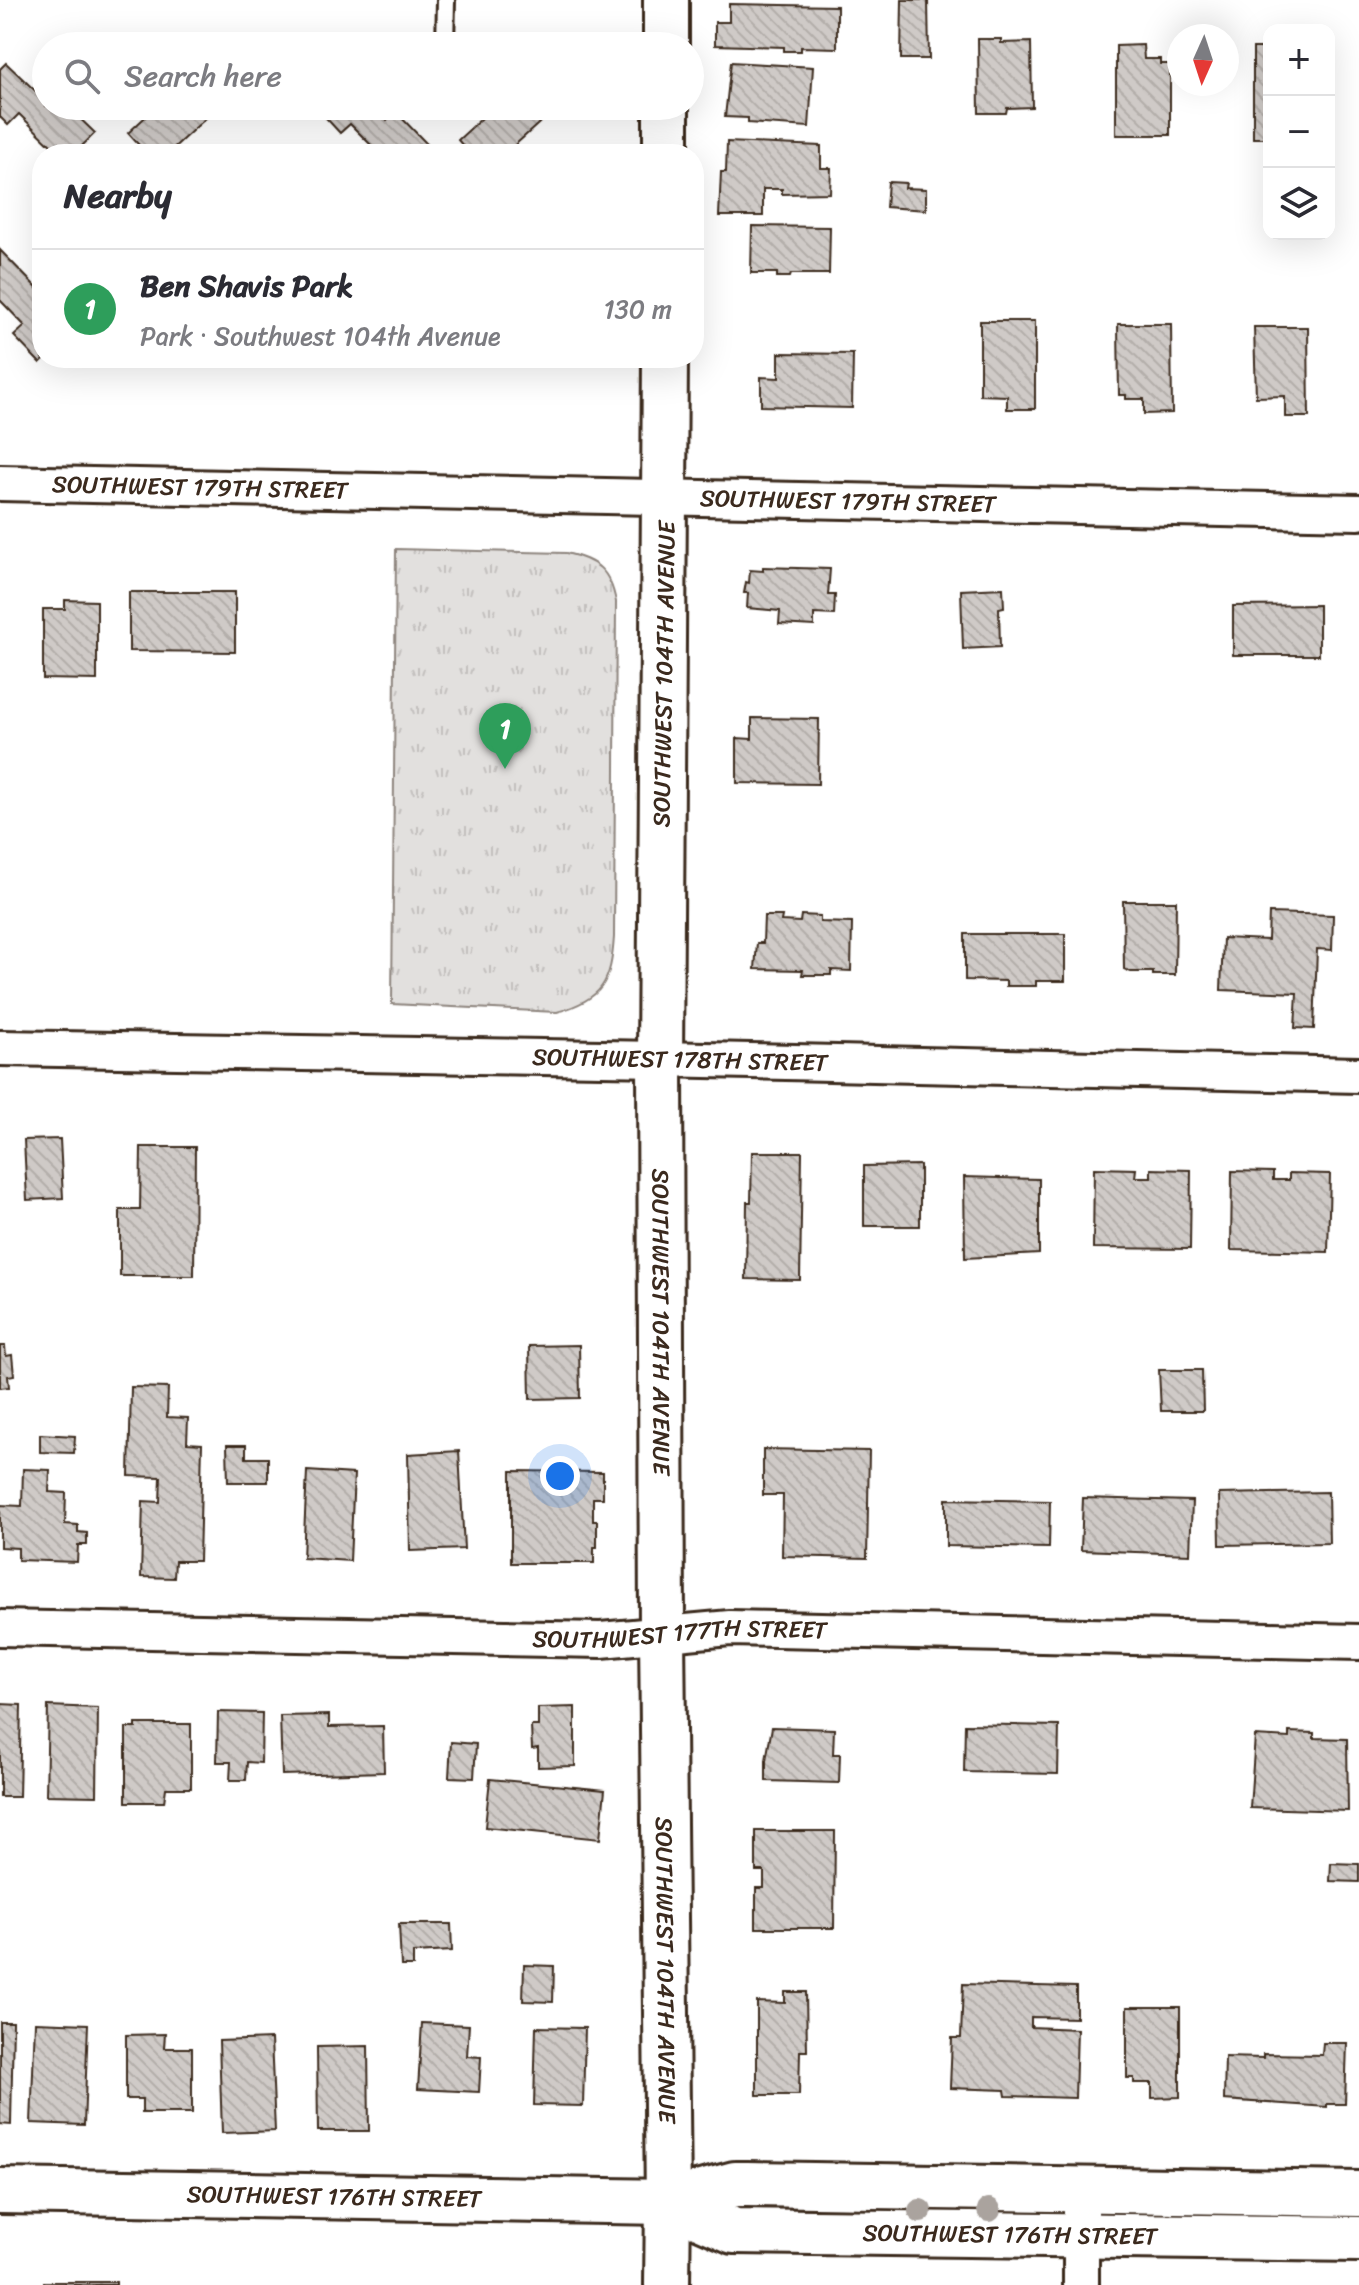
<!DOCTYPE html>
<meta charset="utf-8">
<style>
:root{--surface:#fff;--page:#f7f7f7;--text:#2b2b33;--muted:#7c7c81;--line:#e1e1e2;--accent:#db2777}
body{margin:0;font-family:Sriracha,sans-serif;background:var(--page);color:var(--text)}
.controls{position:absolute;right:24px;top:24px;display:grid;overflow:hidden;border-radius:16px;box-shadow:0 8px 32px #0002}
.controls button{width:72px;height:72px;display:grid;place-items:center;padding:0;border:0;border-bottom:2px solid var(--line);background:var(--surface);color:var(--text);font:40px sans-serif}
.compass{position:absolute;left:1167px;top:24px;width:72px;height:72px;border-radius:50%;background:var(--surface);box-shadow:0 8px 32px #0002;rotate:183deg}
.you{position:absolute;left:560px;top:1476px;width:28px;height:28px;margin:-20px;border:6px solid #fff;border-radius:50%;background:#1a73e8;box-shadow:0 0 0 12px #1a73e833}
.badge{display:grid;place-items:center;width:52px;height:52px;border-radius:50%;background:var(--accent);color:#fff;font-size:26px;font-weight:700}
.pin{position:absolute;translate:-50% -66px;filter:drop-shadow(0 2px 4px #0008)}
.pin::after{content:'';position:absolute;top:42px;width:28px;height:24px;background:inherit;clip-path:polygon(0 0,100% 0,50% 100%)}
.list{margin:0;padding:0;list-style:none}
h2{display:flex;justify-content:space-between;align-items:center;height:104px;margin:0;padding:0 32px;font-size:34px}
h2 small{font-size:26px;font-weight:400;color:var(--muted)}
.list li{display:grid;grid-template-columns:52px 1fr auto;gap:24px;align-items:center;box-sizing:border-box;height:120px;padding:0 32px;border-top:2px solid var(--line)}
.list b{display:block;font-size:30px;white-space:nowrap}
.list p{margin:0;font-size:26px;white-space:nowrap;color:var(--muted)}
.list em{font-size:26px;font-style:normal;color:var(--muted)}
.icon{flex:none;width:44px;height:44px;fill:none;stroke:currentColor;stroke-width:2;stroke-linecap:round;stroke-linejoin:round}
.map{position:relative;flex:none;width:1359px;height:2285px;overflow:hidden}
.search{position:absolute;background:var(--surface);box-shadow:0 8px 32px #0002;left:32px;top:32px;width:672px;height:88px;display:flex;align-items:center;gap:20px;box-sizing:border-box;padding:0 28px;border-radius:44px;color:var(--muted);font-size:30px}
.panel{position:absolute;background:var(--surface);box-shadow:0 8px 32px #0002;left:32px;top:144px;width:672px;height:224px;border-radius:32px}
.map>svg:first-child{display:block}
</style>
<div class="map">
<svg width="1359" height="2285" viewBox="0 0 1359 2285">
<defs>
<pattern id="grass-tufts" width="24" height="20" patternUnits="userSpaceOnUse" patternTransform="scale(2)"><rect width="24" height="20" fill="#e2e0de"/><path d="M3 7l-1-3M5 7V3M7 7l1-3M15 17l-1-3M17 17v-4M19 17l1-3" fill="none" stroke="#c3c0be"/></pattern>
<pattern id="building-back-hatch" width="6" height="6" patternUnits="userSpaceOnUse" patternTransform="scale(2)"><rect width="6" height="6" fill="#cfcac7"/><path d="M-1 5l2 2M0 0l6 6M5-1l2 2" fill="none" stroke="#b3aeaa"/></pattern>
</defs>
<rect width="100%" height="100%" fill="#fff"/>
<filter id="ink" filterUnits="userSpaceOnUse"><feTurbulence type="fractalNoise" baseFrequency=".0125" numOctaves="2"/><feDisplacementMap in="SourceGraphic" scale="16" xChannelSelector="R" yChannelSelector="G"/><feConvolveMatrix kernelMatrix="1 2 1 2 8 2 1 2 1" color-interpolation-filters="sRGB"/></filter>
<g filter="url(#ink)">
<path fill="url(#grass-tufts)" stroke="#8e857e" stroke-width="2" d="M396,549L566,553C597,560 610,570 616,602L614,937C611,982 603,999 557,1012L392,1004Z"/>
<g fill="url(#building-back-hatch)" stroke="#3b2a1e" stroke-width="2">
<polygon points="902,0 928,0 929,59 901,59"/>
<polygon points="729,4 837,6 837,48 801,47 801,51 784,51 784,47 715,45 715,22 729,22"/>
<polygon points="978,39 1001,39 1001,43 1031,42 1032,107 1007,108 1006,113 979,113"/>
<polygon points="1143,45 1144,59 1160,59 1160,64 1170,64 1170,135 1116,135 1116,46"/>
<rect x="1253" y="48" width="16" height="90"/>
<polygon points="731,62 813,67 809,127 748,123 748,118 725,117"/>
<polygon points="6,63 46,101 46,106 51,106 55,110 60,106 67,106 95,133 74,154 60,154 19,114 8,125 0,117 0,69"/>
<polygon points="157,106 219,106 167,154 147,154 128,133"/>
<polygon points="315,106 373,106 387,120 395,111 427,144 417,154 380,154 350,124 340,133"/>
<polygon points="495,106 558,106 505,154 470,154 458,140"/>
<polygon points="727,142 821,146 821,168 831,168 830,193 782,194 782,189 763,189 763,216 719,216 721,172 726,172"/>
<polygon points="888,182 906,183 905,188 926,189 926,210 886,207"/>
<polygon points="752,226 830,227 829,274 791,274 790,277 777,277 777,273 751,273"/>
<polygon points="0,250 40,291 42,289 42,358 45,358 40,363 14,336 25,326 0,300"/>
<polygon points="980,321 1035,321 1035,409 1007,409 1007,396 980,395"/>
<polygon points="1118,324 1171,324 1172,413 1144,414 1144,399 1126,399 1126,395 1119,395"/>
<polygon points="1254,327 1308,327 1309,417 1285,417 1285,396 1256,397"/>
<polygon points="779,353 853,354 852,408 761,406 761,377 779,378"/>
<polygon points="763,567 830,569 828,595 835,595 834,615 814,614 814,626 779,624 780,611 747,608 748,593 744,593 746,582 749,583 750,570 763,571"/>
<polygon points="1003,588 1004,607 999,608 1000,647 963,649 961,590"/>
<polygon points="129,592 235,592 235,652 129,651"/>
<polygon points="65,600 97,601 97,680 43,679 43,609 65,609"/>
<polygon points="1319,605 1319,655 1233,655 1233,606"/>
<polygon points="752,718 819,719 818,784 737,783 737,738 752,739"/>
<polygon points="1123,901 1176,901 1175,975 1153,975 1153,972 1131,972 1124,969"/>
<polygon points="1269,913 1333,915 1332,950 1317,949 1314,1029 1295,1028 1297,993 1221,990 1223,938 1268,940"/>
<polygon points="801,915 820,916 820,922 852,923 851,971 831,970 831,975 802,975 803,970 755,969 757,943 763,943 764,916 782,916 781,921 800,922"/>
<polygon points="965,934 1065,934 1065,981 1036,981 1036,986 1006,986 1006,981 965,980"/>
<polygon points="60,1139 63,1198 27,1200 24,1140"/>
<polygon points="141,1147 195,1147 194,1276 120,1276 120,1210 140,1210"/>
<polygon points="752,1152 802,1152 800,1280 746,1279 747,1202 751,1202"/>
<polygon points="920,1165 920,1226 864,1226 864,1166"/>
<polygon points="1094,1168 1136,1169 1135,1177 1151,1177 1151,1169 1191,1170 1190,1249 1093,1248"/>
<polygon points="1232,1171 1273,1172 1273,1180 1289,1180 1289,1173 1330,1174 1328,1252 1231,1250"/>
<polygon points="964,1177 1039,1179 1039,1254 965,1258"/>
<polygon points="579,1345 580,1398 530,1399 529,1346"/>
<polygon points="0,1346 5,1346 6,1356 12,1355 14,1375 8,1376 9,1387 0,1388"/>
<polygon points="1159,1370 1202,1370 1203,1411 1161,1411"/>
<polygon points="131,1387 168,1388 167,1417 188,1418 187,1443 202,1444 199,1561 175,1561 174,1578 141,1577 143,1501 160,1502 161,1477 129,1476"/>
<polygon points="40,1434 75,1436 74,1453 40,1452"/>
<polygon points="227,1445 246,1445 246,1458 268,1458 268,1482 228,1482"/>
<polygon points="763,1449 869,1451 867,1558 782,1556 783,1495 763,1495"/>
<polygon points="459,1451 464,1549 410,1551 408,1454"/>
<polygon points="23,1469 50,1470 49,1492 66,1493 65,1524 78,1525 78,1532 87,1533 87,1545 78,1545 77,1562 18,1560 18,1548 0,1547 0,1505 22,1506"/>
<polygon points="307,1471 354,1474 350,1561 303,1558"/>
<polygon points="511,1471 603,1472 603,1498 593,1498 593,1521 597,1521 597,1547 594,1547 594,1563 511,1563"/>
<polygon points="1328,1492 1329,1543 1220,1545 1219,1494"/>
<polygon points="1083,1498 1192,1501 1190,1554 1081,1550"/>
<polygon points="946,1499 1050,1501 1049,1548 946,1546"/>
<polygon points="0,1704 21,1705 19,1797 0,1797"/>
<polygon points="48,1706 98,1708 97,1796 46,1795"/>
<polygon points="575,1707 575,1766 538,1767 538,1748 532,1749 531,1726 538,1726 538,1708"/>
<polygon points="218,1712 262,1713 261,1763 247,1762 246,1780 230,1780 231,1762 217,1762"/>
<polygon points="329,1715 329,1727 383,1726 384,1772 282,1775 280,1716"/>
<polygon points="136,1724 191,1724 191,1788 166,1788 164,1802 126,1802 126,1728 136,1728"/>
<polygon points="965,1724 1059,1726 1058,1774 964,1772"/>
<polygon points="772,1727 834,1729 833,1754 840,1754 839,1783 766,1781 766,1760"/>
<polygon points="1289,1732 1314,1733 1314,1738 1347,1739 1348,1811 1250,1808 1255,1736 1289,1738"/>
<polygon points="451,1742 476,1744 474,1778 449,1777"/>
<polygon points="490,1779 605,1790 600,1839 485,1827"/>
<polygon points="756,1831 835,1831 834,1928 756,1928 756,1888 764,1888 764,1871 756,1871"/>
<polygon points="1331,1863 1359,1864 1359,1882 1330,1881"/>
<polygon points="399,1924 451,1924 452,1951 413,1953 413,1966 401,1966"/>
<polygon points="524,1965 554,1966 553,2002 523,2001"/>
<polygon points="963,1984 1076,1987 1076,2018 1031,2017 1031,2027 1077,2029 1075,2098 1006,2096 1005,2090 950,2088 952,2038 961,2038"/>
<polygon points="785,1992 806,1992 807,2051 800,2051 799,2095 757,2095 757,2002 785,2003"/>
<polygon points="1127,2007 1180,2007 1180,2097 1152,2098 1152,2083 1134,2083 1134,2078 1127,2078"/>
<polygon points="0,2022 13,2022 11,2125 0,2124"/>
<polygon points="35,2022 88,2024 84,2125 31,2123"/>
<polygon points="422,2023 469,2025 467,2056 481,2057 479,2092 418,2089"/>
<polygon points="536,2027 585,2028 583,2106 534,2105"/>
<polygon points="165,2034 164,2048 192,2048 192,2113 142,2113 142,2099 126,2099 126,2035"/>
<polygon points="271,2039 275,2131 222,2133 219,2041"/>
<polygon points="1323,2043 1347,2043 1345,2104 1327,2104 1327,2107 1224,2100 1225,2057 1263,2058 1263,2054 1322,2055"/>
<polygon points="368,2046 369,2131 318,2131 317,2047"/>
<rect x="44" y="2282" width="72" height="3"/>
</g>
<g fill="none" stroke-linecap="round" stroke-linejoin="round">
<defs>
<polyline id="lane" points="445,46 446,0"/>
<g id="street">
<path id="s1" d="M0,483L1359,512"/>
<path id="s2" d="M0,1048L660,1059L1359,1075"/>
<path id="s3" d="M0,1628L601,1640L730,1628L1359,1642"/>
<polyline points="1081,2285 1081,2190"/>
</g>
<g id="secondary">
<polyline points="666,46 666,0"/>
<polyline points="666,154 666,106"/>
<path id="s4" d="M665,358L660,1059L662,1634L668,2202L667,2285"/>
<path id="s5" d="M0,2191L668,2202L735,2184H747L1359,2194"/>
<path id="s6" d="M668,2202L734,2231L1359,2239"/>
</g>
</defs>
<use href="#lane" stroke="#3b2a1e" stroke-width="22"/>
<use href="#street" stroke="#3b2a1e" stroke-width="40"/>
<use href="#secondary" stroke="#3b2a1e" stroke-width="50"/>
<use href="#lane" stroke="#fff" stroke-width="16"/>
<use href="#street" stroke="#fff" stroke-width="34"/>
<use href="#secondary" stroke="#fff" stroke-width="44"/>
</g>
<g fill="#aaa39e">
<circle cx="989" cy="2210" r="12"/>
<circle cx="920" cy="2211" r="12"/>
</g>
</g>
<g text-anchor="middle" stroke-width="6" stroke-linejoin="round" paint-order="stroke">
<g font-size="24" fill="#3b2a1e" stroke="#fff">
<text dy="8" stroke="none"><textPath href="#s1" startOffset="200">SOUTHWEST 179TH STREET</textPath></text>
<text dy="8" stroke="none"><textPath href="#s1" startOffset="848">SOUTHWEST 179TH STREET</textPath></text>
<text transform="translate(664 674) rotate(-89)" y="8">SOUTHWEST 104TH AVENUE</text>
<text dy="8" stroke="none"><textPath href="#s2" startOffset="680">SOUTHWEST 178TH STREET</textPath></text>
<text dy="8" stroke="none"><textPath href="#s4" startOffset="964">SOUTHWEST 104TH AVENUE</textPath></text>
<text dy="8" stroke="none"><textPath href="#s3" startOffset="680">SOUTHWEST 177TH STREET</textPath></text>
<text dy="8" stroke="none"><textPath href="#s4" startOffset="1612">SOUTHWEST 104TH AVENUE</textPath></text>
<text dy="8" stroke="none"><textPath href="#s5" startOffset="334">SOUTHWEST 176TH STREET</textPath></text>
<text dy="8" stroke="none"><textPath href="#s6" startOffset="348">SOUTHWEST 176TH STREET</textPath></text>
</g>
</g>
</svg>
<div class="controls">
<button>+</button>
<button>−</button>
<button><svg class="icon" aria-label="layers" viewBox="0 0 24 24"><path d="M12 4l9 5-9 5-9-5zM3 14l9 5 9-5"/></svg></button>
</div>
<svg class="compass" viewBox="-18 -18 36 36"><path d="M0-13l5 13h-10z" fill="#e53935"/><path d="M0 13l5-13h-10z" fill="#7c7c81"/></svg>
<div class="you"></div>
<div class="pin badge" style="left:505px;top:769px;background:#2e9e5b">1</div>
<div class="search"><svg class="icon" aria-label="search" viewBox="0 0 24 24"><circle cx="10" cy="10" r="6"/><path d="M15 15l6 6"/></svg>Search here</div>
<section class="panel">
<h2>Nearby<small></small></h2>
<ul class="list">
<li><span class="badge" style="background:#2e9e5b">1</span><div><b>Ben Shavis Park</b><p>Park · Southwest 104th Avenue</p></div><em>130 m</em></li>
</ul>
</section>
</div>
